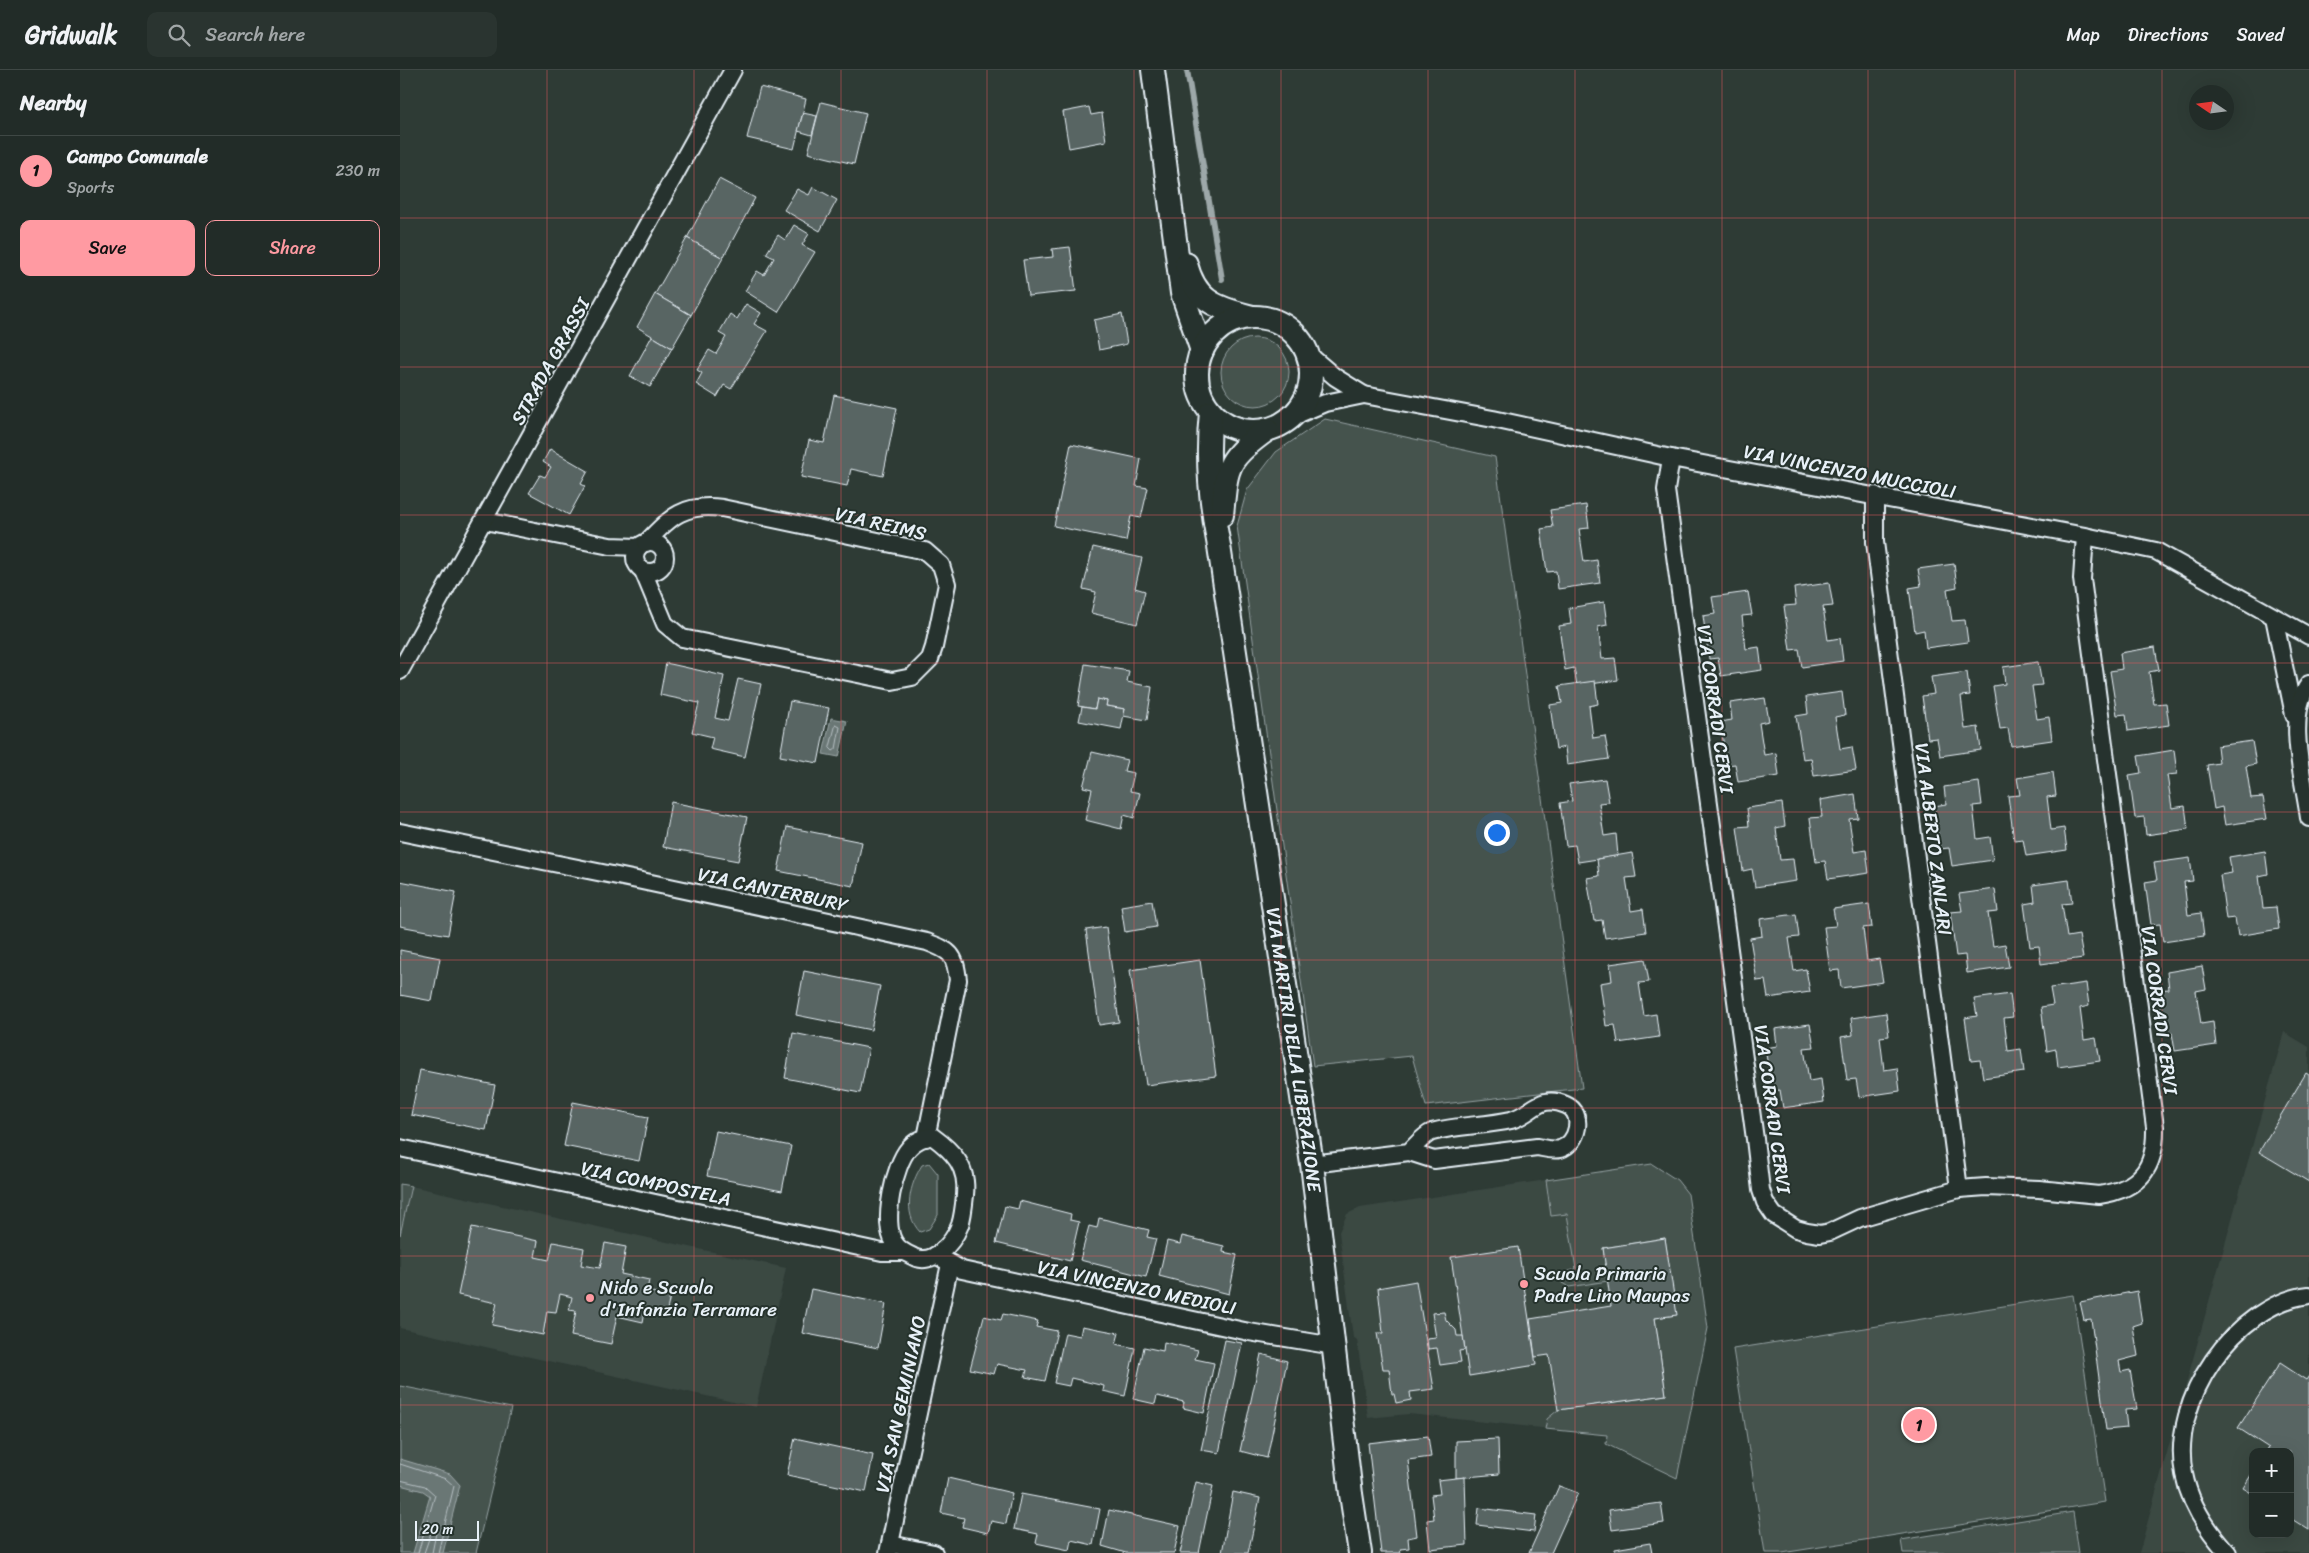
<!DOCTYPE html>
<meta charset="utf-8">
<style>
:root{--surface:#222c28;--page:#2a3430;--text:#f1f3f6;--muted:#a2a7a8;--line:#3f4845;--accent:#ff9aa2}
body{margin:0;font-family:Sriracha,sans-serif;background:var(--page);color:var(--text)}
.controls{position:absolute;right:15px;bottom:15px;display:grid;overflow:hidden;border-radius:10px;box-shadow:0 5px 20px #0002}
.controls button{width:45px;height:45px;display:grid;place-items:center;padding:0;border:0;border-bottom:1px solid var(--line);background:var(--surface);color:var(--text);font:25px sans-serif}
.compass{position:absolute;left:1789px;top:15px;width:45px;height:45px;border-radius:50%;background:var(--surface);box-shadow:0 5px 20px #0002;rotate:283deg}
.scale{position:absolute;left:15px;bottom:12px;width:64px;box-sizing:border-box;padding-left:5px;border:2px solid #e8f1f8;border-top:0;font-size:14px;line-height:18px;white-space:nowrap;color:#e8f1f8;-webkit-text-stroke:4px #26332d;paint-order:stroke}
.you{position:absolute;left:1096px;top:762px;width:18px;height:18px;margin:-12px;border:4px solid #fff;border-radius:50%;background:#1a73e8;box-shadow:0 0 0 8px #1a73e833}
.badge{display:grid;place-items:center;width:32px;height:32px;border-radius:50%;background:var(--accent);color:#111;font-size:16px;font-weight:700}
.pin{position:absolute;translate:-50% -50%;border:2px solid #fff;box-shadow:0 1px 5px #0006}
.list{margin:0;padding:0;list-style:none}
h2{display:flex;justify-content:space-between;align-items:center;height:65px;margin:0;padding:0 20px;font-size:21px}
h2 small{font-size:16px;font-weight:400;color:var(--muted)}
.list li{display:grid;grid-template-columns:32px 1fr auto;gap:15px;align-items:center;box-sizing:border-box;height:70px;padding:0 20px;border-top:1px solid var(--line)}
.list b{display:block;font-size:19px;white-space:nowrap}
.list p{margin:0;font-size:16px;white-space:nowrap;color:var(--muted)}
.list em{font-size:16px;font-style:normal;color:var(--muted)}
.actions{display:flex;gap:10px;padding:15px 20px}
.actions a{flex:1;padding:11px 0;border:1px solid var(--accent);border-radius:10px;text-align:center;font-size:18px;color:var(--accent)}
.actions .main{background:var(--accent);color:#111}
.icon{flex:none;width:28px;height:28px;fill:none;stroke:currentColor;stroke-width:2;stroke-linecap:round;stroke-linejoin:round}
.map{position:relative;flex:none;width:1909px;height:1483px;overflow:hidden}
header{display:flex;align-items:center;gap:30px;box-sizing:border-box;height:70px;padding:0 25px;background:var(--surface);border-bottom:1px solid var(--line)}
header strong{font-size:24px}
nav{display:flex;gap:28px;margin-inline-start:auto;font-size:18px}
.search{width:350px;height:45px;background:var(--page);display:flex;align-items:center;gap:12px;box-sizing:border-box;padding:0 18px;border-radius:10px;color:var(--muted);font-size:19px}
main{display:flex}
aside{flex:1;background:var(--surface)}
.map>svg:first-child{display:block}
</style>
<header>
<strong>Gridwalk</strong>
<div class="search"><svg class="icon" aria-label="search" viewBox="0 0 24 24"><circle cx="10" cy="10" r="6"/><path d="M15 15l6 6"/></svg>Search here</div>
<nav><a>Map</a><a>Directions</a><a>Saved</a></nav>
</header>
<main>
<aside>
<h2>Nearby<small></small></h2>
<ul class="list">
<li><span class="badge">1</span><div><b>Campo Comunale</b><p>Sports</p></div><em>230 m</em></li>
</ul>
<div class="actions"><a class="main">Save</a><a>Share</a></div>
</aside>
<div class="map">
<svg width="1909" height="1483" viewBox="0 0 1909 1483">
<rect width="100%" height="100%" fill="#2e3b35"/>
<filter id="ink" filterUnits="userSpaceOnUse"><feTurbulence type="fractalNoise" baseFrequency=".02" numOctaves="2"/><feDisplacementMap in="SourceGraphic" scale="10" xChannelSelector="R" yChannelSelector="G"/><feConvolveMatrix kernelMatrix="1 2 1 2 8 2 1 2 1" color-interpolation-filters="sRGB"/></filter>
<g filter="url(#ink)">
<g fill="#3b4843" fill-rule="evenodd">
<path d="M1884,962L1909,977V1483H1739ZM1853,1382H1890V1464H1853Z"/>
<polygon points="1252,1094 1277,1110 1288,1124 1308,1258 1277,1408 1206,1374 1207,1365 1009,1344 968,1348 957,1270 953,1267 940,1170 939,1162 947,1144 960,1138"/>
<polygon points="11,1116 386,1198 356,1337 0,1258 0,1165"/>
</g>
<g fill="#45524e" stroke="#96a2a3">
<circle cx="855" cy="302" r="34"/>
<polygon points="925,349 1095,387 1182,1018 1026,1036 1012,986 913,996 837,456 847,420 876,382"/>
<path d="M529,1093L538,1104V1145L529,1159L520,1162C502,1143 510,1114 522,1095Z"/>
<polygon points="1252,1094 1277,1110 1288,1124 1308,1258 1277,1408 1206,1374 1207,1365 1145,1359 1147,1349 1158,1340 1266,1325 1255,1248 1276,1245 1265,1168 1203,1178 1208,1211 1169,1217 1162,1213 1160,1204 1176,1199 1167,1144 1151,1146 1146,1110"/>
<polygon points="0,1114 11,1116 0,1165"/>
<polygon points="1673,1225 1705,1432 1382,1483 1365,1483 1333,1279"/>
<polygon points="0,1316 111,1338 76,1483 0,1483"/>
<polygon points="1673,1442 1679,1483 1503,1483 1501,1470"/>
</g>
<g fill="#6b7775" stroke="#9da8a9">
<polygon points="431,648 447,651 439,687 423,684"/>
<polygon points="0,1389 50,1404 60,1415 43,1483 13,1483 30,1426 23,1421 0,1415"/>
</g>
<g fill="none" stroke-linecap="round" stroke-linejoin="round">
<g stroke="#b6c0c4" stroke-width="1">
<polygon points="436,655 440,657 436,679 433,681 430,678"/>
<polyline points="0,1394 46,1409 54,1416 38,1483"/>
<polyline points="0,1410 25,1416 35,1425 18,1483"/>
<polyline points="24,1483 33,1457 35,1455 37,1458 32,1483"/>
</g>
<polyline stroke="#9da8a9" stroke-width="6" points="787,0 822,209"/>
</g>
<g fill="#596563" stroke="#e8f1f8">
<polygon points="360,17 406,29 394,79 347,68"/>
<polygon points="421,32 466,43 454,94 408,83"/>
<polygon points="689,37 691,45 702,43 706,71 669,78 663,42"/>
<polygon points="403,43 417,46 412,65 398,61"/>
<polygon points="319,109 355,128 323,188 287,168"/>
<polygon points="413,117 437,130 420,161 384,140 397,119 409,125"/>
<polygon points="394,155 409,164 402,175 415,182 378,242 345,221 357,201 364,205 374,188 366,184 378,165 385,170"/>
<polygon points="287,168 323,188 291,245 255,224"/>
<polygon points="670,177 676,221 628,226 623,190 653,187 652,179"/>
<polygon points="255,224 291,245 272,278 237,257"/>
<polygon points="346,234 361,243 354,254 367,261 331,319 324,315 317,327 296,314 302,303 297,300 309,280 316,284 326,267 319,263 330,244 337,249"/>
<polygon points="722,244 727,274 699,280 694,250"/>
<polygon points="252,266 272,278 250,317 230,306"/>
<polygon points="434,325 497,338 483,406 451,399 447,416 401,407 409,370 424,373"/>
<polygon points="671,374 741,389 736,416 748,418 741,448 731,446 726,471 654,456"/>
<polygon points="150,379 188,401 181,414 185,416 169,445 129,423 140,405 145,407 151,397 143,392"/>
<polygon points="1186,435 1189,458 1179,459 1184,492 1197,490 1200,513 1158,519 1156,501 1147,502 1141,459 1153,457 1150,440"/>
<polygon points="693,477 742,488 735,518 745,521 737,554 691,543 696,522 683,519"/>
<polygon points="1554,494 1557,517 1547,519 1552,551 1565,550 1568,572 1526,578 1524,560 1515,562 1509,518 1521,516 1518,499"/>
<polygon points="1429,513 1433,536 1423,537 1428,570 1440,568 1443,591 1402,597 1399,579 1390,580 1384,536 1396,535 1394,518"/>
<polygon points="1348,522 1352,545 1342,546 1346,579 1359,577 1362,600 1321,606 1318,588 1309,589 1303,546 1315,544 1312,527"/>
<polygon points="1204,532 1207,555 1198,557 1202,589 1215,588 1218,610 1177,616 1174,598 1165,600 1159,556 1171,554 1169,538"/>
<polygon points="1755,577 1759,600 1749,602 1754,634 1766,633 1769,655 1728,661 1726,644 1717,645 1710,601 1722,599 1720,583"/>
<polygon points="1638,592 1642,615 1632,616 1637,649 1649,647 1652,670 1611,676 1608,658 1600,659 1593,616 1605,614 1603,597"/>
<polygon points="266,593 324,606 315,648 328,651 338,609 361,614 345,687 310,679 313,667 292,662 299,633 260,625"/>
<polygon points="685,594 729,601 727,612 752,617 747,650 723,646 725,639 706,636 707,631 697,629 695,639 678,636"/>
<polygon points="1567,602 1570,625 1561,626 1565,659 1578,657 1581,680 1540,686 1537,668 1528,669 1522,626 1534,624 1531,607"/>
<polygon points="1195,611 1198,634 1189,636 1193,668 1205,666 1209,689 1167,695 1165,677 1156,679 1150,635 1162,633 1159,616"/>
<polygon points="1442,622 1445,645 1435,647 1440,679 1452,677 1456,700 1414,706 1411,688 1403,689 1396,646 1408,644 1406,627"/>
<polygon points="1365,628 1369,651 1359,653 1364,685 1376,683 1379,706 1338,712 1335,694 1327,695 1320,652 1332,650 1330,633"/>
<polygon points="697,629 707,631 706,636 725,639 721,659 679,651 682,637 695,639"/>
<polygon points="390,631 429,638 418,693 380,686"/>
<polygon points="1852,671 1856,694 1846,696 1851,728 1863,727 1867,749 1825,755 1822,737 1814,739 1807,695 1819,693 1817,676"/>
<polygon points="1774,680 1777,704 1767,705 1772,738 1785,736 1788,759 1746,765 1744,747 1735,748 1729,705 1741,703 1738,686"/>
<polygon points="692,682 727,690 724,701 734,703 730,721 740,723 734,748 724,745 721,759 685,750 692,719 683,717"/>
<polygon points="1653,702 1656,726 1647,727 1651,760 1664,758 1667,780 1626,786 1623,769 1614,770 1608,726 1620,725 1617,708"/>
<polygon points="1205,709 1209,732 1199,733 1204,766 1216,764 1218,786 1178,792 1175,775 1166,776 1160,733 1172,731 1169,714"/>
<polygon points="1579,712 1582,735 1573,736 1577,769 1590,767 1593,790 1552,796 1549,778 1540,779 1534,736 1546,734 1544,717"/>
<polygon points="1455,724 1458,748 1449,749 1454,782 1466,780 1469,803 1428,809 1425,791 1416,792 1410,748 1422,747 1420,730"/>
<polygon points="271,732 347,747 338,791 263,777"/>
<polygon points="1382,733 1385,756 1376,758 1380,790 1393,789 1396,811 1355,817 1352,799 1343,801 1337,757 1349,756 1347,738"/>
<polygon points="387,757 462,772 453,816 378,801"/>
<polygon points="1865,781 1868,804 1859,806 1863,838 1876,837 1879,859 1838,866 1835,848 1826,849 1820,805 1832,803 1829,787"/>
<polygon points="1232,783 1236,807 1226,808 1231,841 1243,839 1246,862 1205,868 1202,850 1194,851 1187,808 1199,806 1197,789"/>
<polygon points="1790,788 1793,811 1784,812 1788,845 1801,843 1804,866 1763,872 1760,854 1751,855 1745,812 1757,810 1754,793"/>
<polygon points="1669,810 1672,833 1662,834 1667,867 1679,865 1683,888 1641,894 1639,876 1630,877 1624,834 1635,832 1633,815"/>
<polygon points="0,811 56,822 48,865 0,856"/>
<polygon points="1595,819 1598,842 1588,843 1593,876 1605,874 1609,897 1567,903 1565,885 1556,886 1550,842 1562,841 1559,824"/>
<polygon points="752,831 756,857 725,862 721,836"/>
<polygon points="1469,834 1472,857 1463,858 1467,891 1479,889 1483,912 1441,918 1439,900 1430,901 1424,857 1436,856 1433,839"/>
<polygon points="1396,844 1399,867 1389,868 1394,901 1406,899 1410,922 1368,928 1365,910 1357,911 1350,868 1362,866 1360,849"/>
<polygon points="706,857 719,952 699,955 686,860"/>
<polygon points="0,880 40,888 32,931 0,925"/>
<polygon points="1245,889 1249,912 1239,913 1244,946 1256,944 1259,967 1218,973 1215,955 1206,956 1200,913 1212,911 1210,894"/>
<polygon points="800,890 816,1006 746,1015 730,900"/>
<polygon points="1802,896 1806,919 1796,921 1801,954 1813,952 1816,975 1775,981 1772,963 1763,964 1757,920 1769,919 1767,902"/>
<polygon points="404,901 480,916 471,960 396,945"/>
<polygon points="1686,913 1689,936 1680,938 1684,970 1696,968 1700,991 1658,997 1656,979 1647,981 1641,937 1653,935 1650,918"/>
<polygon points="1610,924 1613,947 1604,948 1608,981 1621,979 1624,1002 1583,1008 1580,990 1571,991 1565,948 1577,946 1574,929"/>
<polygon points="1486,943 1489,966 1480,967 1484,1000 1497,998 1500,1021 1459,1027 1456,1009 1447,1010 1441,967 1453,965 1451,948"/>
<polygon points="1410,954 1414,977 1404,978 1409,1011 1421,1009 1424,1032 1383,1038 1380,1020 1372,1021 1365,978 1377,976 1375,959"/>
<polygon points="393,963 469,978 460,1023 385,1008"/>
<polygon points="20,1000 95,1015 86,1060 11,1045"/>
<polygon points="1906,1003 1909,1005 1909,1112 1859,1082"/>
<polygon points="173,1032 248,1047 239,1091 164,1076"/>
<polygon points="316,1061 391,1076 382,1121 307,1106"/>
<polygon points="620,1131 671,1144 670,1150 679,1152 670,1191 596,1173 605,1136 618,1139"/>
<polygon points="699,1148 749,1160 747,1167 756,1169 746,1207 680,1190 689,1156 697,1158"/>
<polygon points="72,1157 138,1171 135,1187 149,1190 153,1172 184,1178 181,1195 200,1198 205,1173 226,1177 221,1204 249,1210 247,1221 270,1226 266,1245 245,1241 243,1252 217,1246 211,1274 171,1266 176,1241 169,1240 172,1227 160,1224 156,1242 147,1241 143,1265 92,1255 97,1233 58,1225"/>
<polygon points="782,1166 824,1176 823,1182 837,1185 829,1224 759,1206 767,1171 780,1174"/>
<polygon points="1265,1168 1277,1245 1255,1248 1266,1325 1158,1340 1149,1285 1135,1287 1130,1249 1211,1236 1203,1178"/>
<polygon points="1118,1177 1136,1295 1069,1306 1051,1187"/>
<polygon points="1016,1211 1034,1319 1010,1322 1011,1330 996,1333 994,1324 992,1324 989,1299 983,1299 977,1263 983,1263 978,1218"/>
<polygon points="411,1219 486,1234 478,1278 402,1263"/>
<polygon points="1737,1221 1742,1253 1733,1256 1738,1286 1719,1291 1721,1302 1730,1300 1737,1339 1725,1340 1727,1358 1706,1360 1691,1249 1684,1250 1680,1232"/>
<polygon points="1044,1242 1046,1250 1056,1260 1057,1266 1063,1266 1065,1280 1059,1281 1061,1292 1040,1295 1037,1278 1028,1279 1027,1269 1036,1268 1032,1243"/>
<polygon points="603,1244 638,1251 636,1257 657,1261 645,1311 625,1307 627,1300 597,1294 594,1304 570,1299 584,1246 601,1250"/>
<polygon points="682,1256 719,1263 716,1274 735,1278 725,1326 703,1321 704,1316 671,1308 669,1316 654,1313 665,1263 680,1266"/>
<polygon points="825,1270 842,1273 819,1383 801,1380"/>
<polygon points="764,1272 798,1280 795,1289 814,1293 804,1343 783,1338 784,1332 757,1326 755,1334 733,1329 744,1277 763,1281"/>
<polygon points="861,1284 887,1291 867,1388 840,1381"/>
<polygon points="1880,1293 1906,1310 1909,1306 1909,1460 1890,1448 1890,1382 1866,1382 1869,1378 1838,1358"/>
<polygon points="1028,1366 1031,1387 1008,1390 1017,1466 1008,1468 1009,1478 1000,1479 1001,1483 981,1483 968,1373"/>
<polygon points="395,1368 473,1385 466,1422 387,1405"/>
<polygon points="1098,1369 1099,1404 1056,1408 1056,1371"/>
<polygon points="1853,1402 1853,1424 1843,1418"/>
<polygon points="1065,1407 1067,1475 1030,1479 1027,1450 1034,1449 1031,1425 1040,1424 1038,1410"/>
<polygon points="548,1408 612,1423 606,1454 591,1451 588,1463 562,1457 564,1448 541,1443"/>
<polygon points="796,1412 813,1416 799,1483 780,1483"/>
<polygon points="1159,1416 1178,1423 1151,1483 1129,1483"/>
<polygon points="833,1422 860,1428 848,1483 822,1483"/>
<polygon points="621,1424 700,1439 693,1475 671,1470 669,1480 636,1473 638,1464 614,1459"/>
<polygon points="1261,1433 1264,1453 1212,1460 1209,1440"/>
<polygon points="1079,1438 1136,1445 1134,1462 1077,1455"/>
<polygon points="709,1440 780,1456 774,1483 726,1483 702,1476"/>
<polygon points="1250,1473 1252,1483 1215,1483 1215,1479"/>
</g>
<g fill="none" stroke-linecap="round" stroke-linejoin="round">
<defs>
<g id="street">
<polyline points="964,325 1093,349 1271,388 1685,466 1756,481 1909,566"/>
<polyline points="892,347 925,333 964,325 935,307 908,284"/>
<path d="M1271,388L1266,420L1355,1069L1361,1120L1365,1132L1374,1145L1396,1159L1407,1162L1420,1164L1430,1162L1460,1148L1559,1119L1586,1117L1639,1119L1699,1125C1740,1119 1756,1098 1755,1057L1682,509L1685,466"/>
<polyline points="1475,425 1475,472 1559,1119"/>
<polyline points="85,451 210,476 239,477"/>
<circle cx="250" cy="487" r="15"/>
<path d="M243,501L265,554L282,568L492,611L512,607L530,589L534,577L547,514L541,495L525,481L322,438C286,433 270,446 246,473"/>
<polyline points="1874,547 1894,645"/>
<polyline points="0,601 333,0"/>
<path d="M1909,614C1885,646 1904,710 1909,748"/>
<path d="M0,762L237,810L527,872C551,881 555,884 558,910L526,1068"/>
<path d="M532,1066C554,1082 568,1097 565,1125C564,1135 563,1146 560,1155C553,1173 532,1198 512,1186C505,1183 498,1179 494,1172C482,1152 494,1095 509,1078C516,1070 523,1068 532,1066Z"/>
<polyline points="0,1078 482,1182 503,1182"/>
<path d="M912,1094L1009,1082L1034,1090L1137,1077C1144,1078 1152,1081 1160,1079C1178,1074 1185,1043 1166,1035C1139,1023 1133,1044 1111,1050C1085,1056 1057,1055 1032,1062C1024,1065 1015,1076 1009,1082"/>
<polyline points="536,1185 562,1200 849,1262 934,1276"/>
<polyline points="490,1474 534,1483"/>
<polyline points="488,1483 550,1194"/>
<path d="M1828,1483C1808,1461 1790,1435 1784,1404C1769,1331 1835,1234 1909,1225"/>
</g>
<g id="secondary">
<polyline points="753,0 782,223 802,281"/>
<path d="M786,194C796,233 817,237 852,247"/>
<circle cx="854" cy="304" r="57"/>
<path id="s1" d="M811,342C806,388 810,431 819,476L912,1094L951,1424L960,1483"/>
<path d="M822,445C827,396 825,390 867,360"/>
</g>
</defs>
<use href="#street" stroke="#e8f1f8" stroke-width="20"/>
<use href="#secondary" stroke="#e8f1f8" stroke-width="26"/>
<use href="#street" stroke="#26332d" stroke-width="16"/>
<use href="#secondary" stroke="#26332d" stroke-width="22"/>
</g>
</g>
<path fill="none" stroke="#da5a5c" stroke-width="1" stroke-opacity="0.55" d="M147,0V1483M294,0V1483M441,0V1483M587,0V1483M734,0V1483M881,0V1483M1028,0V1483M1175,0V1483M1322,0V1483M1468,0V1483M1615,0V1483M1762,0V1483M0,148H1909M0,297H1909M0,445H1909M0,593H1909M0,742H1909M0,890H1909M0,1038H1909M0,1186H1909M0,1335H1909"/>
<g fill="#ff9aa2" stroke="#26332d" stroke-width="2">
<circle cx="1124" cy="1214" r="5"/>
<circle cx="190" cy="1228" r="5"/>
</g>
<g text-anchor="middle" stroke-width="4" stroke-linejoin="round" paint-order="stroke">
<g font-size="19" fill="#e8f1f8" stroke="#26332d">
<text transform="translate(150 291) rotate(-61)" y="7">STRADA GRASSI</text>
<text transform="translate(1450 401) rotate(11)" y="7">VIA VINCENZO MUCCIOLI</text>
<text transform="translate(481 453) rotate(13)" y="7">VIA REIMS</text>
<text transform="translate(1316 639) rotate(82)" y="7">VIA CORRADI CERVI</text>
<text transform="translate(1534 769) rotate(83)" y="7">VIA ALBERTO ZANLARI</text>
<text transform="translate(373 819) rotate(12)" y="7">VIA CANTERBURY</text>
<text transform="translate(1760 940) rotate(82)" y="7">VIA CORRADI CERVI</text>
<text dy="7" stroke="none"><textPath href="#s1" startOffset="644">VIA MARTIRI DELLA LIBERAZIONE</textPath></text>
<text transform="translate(1373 1039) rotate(82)" y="7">VIA CORRADI CERVI</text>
<text transform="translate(256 1113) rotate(12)" y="7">VIA COMPOSTELA</text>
<text transform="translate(737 1217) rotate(12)" y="7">VIA VINCENZO MEDIOLI</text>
<text transform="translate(500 1334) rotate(-78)" y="7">VIA SAN GEMINIANO</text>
</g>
<g font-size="19" fill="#e8f1f8" stroke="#26332d" text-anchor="start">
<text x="1134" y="1210">Scuola Primaria<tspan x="1134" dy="22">Padre Lino Maupas</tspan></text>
<text x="200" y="1224">Nido e Scuola<tspan x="200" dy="22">d'Infanzia Terramare</tspan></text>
</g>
</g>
</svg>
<div class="controls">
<button>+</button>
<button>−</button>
</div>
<svg class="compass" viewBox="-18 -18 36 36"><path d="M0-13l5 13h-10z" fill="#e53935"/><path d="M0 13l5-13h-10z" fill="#a2a7a8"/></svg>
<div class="scale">20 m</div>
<div class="you"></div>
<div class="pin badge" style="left:1519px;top:1355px">1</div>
</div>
</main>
